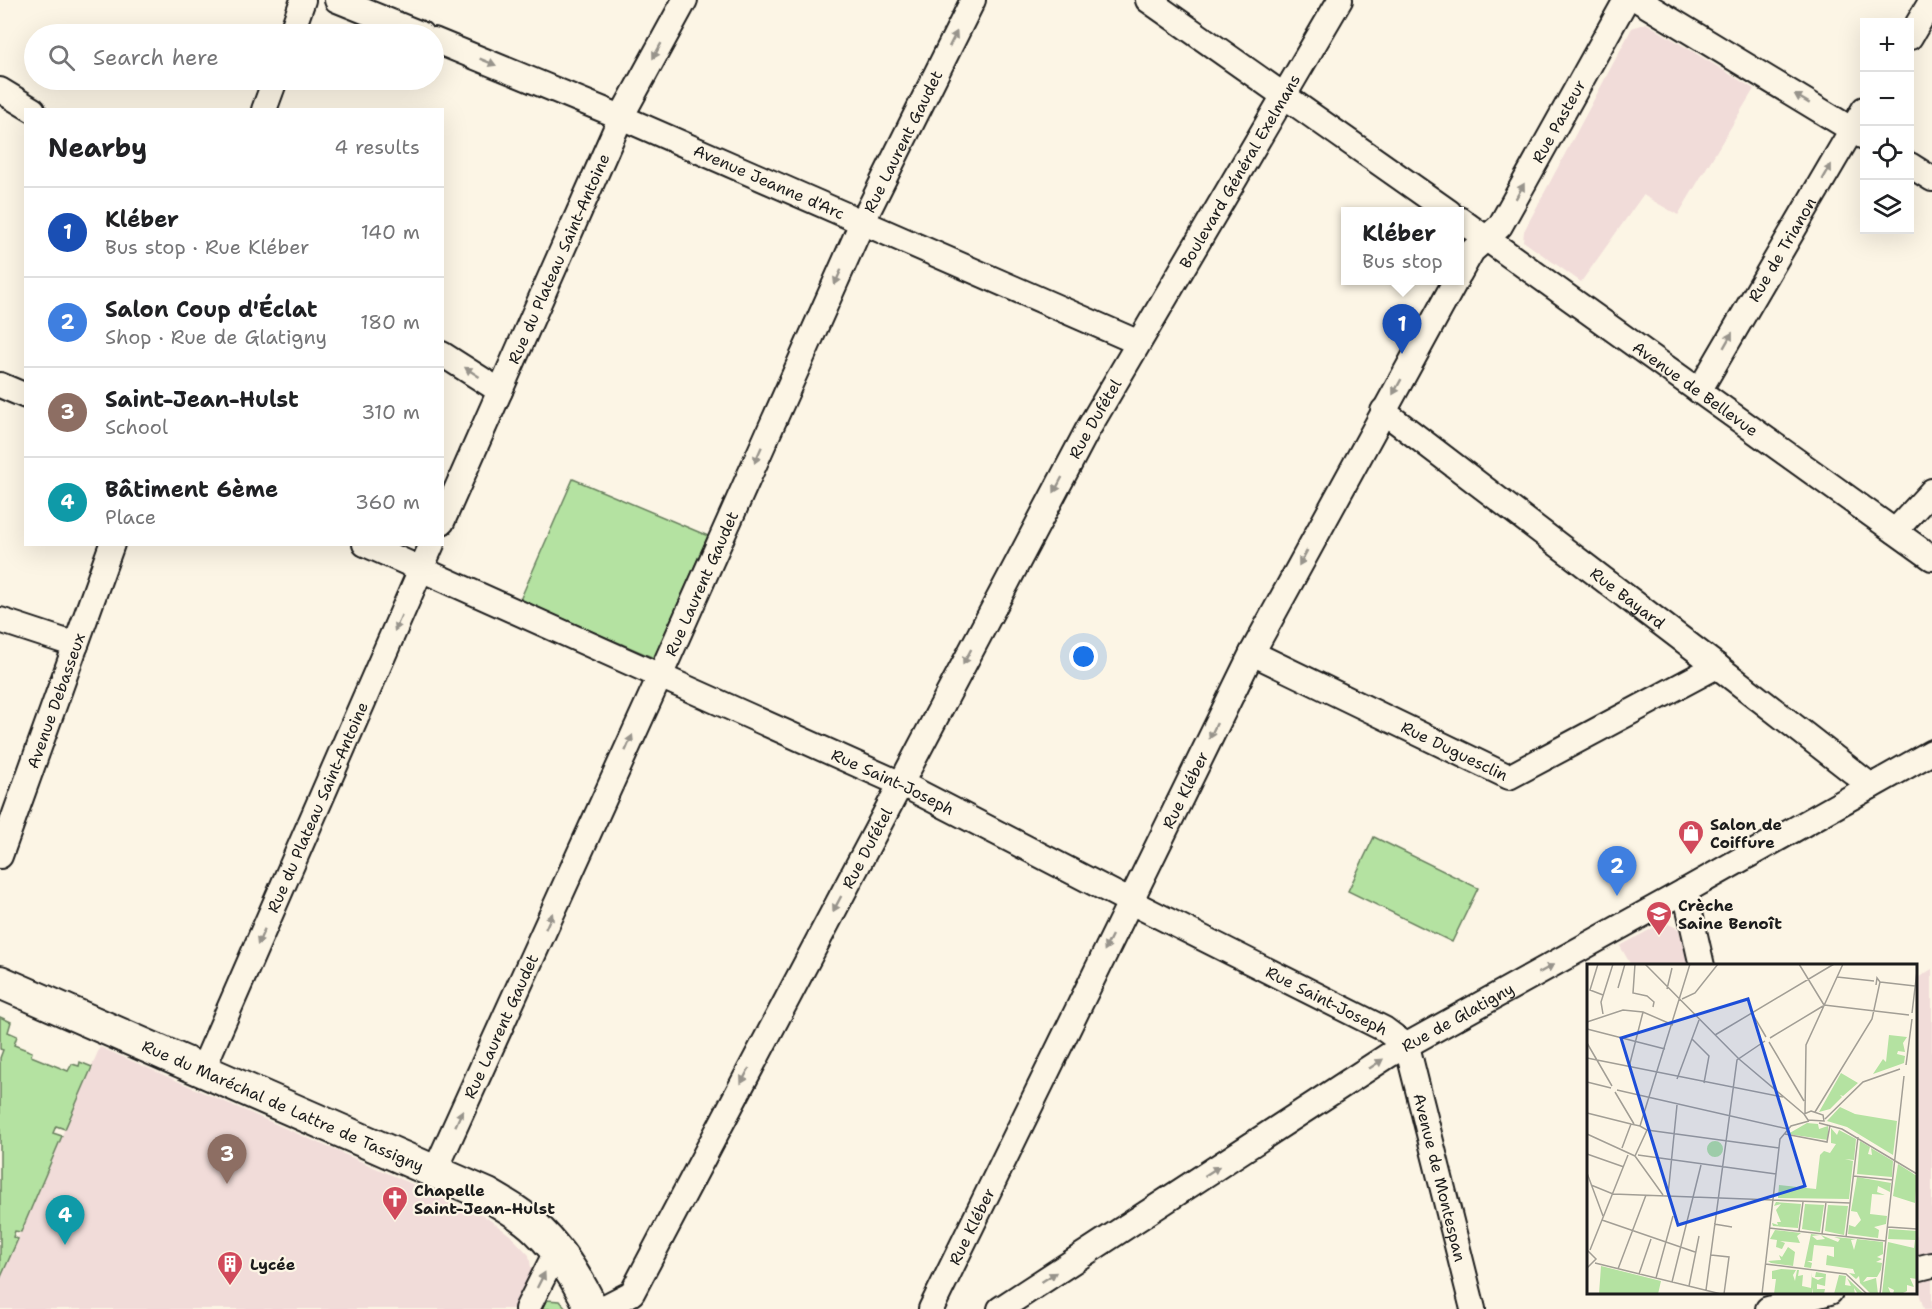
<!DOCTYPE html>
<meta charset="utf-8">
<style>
:root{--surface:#fff;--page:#f2f2f2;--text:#202124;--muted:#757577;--line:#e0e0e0;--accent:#d93025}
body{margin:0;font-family:"Shantell Sans",sans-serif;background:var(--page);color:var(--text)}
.controls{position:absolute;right:18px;top:18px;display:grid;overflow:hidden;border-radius:0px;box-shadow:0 6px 24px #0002}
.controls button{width:54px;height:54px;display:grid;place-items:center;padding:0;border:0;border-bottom:2px solid var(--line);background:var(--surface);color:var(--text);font:30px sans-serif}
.you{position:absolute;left:1084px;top:657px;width:21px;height:21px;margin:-15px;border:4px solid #fff;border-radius:50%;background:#1a73e8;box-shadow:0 0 0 9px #1a73e833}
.badge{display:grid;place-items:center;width:39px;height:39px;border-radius:50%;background:var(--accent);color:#fff;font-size:20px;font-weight:700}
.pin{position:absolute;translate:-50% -50px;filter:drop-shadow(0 2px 3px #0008)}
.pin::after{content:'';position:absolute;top:32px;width:21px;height:18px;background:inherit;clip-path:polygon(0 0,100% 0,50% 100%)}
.popup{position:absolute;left:1341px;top:207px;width:123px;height:78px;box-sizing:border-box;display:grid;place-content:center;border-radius:0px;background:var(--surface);filter:drop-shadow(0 2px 4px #0005);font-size:20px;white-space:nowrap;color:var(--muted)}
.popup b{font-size:22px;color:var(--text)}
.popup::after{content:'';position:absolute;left:50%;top:100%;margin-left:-12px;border:12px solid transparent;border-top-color:var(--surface)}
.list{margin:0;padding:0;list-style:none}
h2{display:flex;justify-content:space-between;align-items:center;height:78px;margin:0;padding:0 24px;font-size:26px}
h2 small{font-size:20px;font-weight:400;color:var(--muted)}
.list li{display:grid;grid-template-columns:39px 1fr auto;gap:18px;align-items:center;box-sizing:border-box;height:90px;padding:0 24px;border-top:2px solid var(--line)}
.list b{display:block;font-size:22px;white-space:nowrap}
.list p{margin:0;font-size:20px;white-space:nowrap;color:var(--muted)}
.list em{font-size:20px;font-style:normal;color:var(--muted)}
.icon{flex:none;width:33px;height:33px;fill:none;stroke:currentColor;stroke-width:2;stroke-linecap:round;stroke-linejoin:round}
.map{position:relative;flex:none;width:1932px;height:1309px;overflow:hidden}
.search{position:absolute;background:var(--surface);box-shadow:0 6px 24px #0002;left:24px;top:24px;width:420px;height:66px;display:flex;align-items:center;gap:15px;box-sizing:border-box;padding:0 21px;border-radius:33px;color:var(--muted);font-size:22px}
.panel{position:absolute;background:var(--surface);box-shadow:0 6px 24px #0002;left:24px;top:108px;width:420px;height:438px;border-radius:0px}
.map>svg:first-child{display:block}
</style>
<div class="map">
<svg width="1932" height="1309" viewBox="0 0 1932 1309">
<rect width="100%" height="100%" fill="#fcf5e5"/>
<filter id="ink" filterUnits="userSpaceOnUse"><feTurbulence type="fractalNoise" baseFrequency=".0167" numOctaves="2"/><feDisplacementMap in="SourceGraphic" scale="12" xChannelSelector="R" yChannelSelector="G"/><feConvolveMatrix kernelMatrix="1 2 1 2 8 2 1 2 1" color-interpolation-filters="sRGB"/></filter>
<g filter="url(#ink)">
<g fill="#f1dcd9">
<polygon points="1646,23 1754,89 1678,215 1643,195 1581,282 1523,241 1524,231 1632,28"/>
<polygon points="1664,922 1679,929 1688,965 1631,965 1620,946"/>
<polygon points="1932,969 1932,1309 1924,1309 1916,1283 1916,979"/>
<polygon points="100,1047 483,1215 510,1235 529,1255 532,1273 514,1309 0,1309 0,1279"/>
</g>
<g fill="#b4e2a1" stroke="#687f5e" stroke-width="1.5">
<polygon points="573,479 708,536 654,658 520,600"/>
<polygon points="1374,837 1478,888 1452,942 1348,891"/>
<polygon points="0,1017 11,1022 8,1032 17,1036 14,1045 32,1052 31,1056 68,1071 72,1064 79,1066 80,1062 92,1067 65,1129 56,1126 53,1133 62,1136 21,1232 15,1231 13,1237 18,1239 0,1279 0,1058 3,1050 0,1049"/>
<polygon points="546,1300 560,1301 567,1309 542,1309"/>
</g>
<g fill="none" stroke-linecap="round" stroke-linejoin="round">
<defs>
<g id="minor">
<polyline points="337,0 421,34"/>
<polyline points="1148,0 1449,212"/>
<polyline points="1638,0 1864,137"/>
<polyline points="291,34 303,0"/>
<polyline points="1910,37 1932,0"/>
<path id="s1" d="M434,40L621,117L1137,342"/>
<polyline points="0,90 33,110"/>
<polyline points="264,110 275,80"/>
<polyline points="1910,165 1932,179"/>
<path id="s2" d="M1459,219L1932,558"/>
<path id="s3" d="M1459,274L1472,251L1500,226L1626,0"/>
<polyline points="442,354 500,391"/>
<polyline points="0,385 26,396"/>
<path id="s4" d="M1699,391L1864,109"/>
<path id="s5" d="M1383,411L1717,666L1871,786"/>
<path id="s6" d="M442,522L621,117L685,0"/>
<polyline points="1895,531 1932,491"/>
<path id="s7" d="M365,544L910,788L1129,901L1384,1029L1407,1046L1473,1309"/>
<polyline points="0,620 76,645"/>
<path id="s8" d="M1252,653L1509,777L1717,666"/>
<path id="s9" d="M0,856L112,544"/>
<polyline points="1685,891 1702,966"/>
<path id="s10" d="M202,1071L432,544"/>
<path id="s11" d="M435,1171L660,676L862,223L973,0"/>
<polyline points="1916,1269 1932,1265"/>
<polyline points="527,1309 556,1252"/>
<path id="s12" d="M601,1309L632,1293L1087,431L1340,0"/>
<path id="s13" d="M931,1309L1252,653L1456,280"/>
<path id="s14" d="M1000,1309L1389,1055L1685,891L1932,752"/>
<polyline points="1768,1309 1830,1292"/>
</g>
<g id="major">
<path id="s15" d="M0,982L488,1195C505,1205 523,1215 537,1229C560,1251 579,1282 592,1309"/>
</g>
</defs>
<use href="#minor" stroke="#1c1c1c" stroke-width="28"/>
<use href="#major" stroke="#1c1c1c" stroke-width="36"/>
<use href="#minor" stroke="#fcf5e5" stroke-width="24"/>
<use href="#major" stroke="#fcf5e5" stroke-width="32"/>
</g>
<defs><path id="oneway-solid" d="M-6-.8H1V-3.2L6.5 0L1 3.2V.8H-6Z" transform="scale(1.5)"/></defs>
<g fill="#97938b">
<use href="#oneway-solid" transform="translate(953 39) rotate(-63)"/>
<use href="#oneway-solid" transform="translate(657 51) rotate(119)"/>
<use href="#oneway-solid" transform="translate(488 62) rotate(22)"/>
<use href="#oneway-solid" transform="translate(1802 99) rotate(-149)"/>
<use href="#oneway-solid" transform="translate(1827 172) rotate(-60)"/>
<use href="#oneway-solid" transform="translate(1520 191) rotate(-61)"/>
<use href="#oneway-solid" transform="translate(838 277) rotate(114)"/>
<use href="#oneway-solid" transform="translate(1728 340) rotate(-60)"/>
<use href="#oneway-solid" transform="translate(472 372) rotate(-147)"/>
<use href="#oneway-solid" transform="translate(1397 387) rotate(119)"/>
<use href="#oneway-solid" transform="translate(758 455) rotate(114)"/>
<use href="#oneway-solid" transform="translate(1058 485) rotate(118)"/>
<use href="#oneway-solid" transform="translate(1303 558) rotate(119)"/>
<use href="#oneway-solid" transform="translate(398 623) rotate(114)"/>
<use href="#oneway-solid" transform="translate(967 657) rotate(118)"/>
<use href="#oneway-solid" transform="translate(1213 731) rotate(116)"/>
<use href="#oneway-solid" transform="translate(629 743) rotate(-66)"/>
<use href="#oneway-solid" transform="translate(837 904) rotate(118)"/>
<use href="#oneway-solid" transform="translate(549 921) rotate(-66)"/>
<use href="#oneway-solid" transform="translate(261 937) rotate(114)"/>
<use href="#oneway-solid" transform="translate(1108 943) rotate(116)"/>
<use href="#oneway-solid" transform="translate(1546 969) rotate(-29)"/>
<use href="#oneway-solid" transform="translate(1376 1064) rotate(-34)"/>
<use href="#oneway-solid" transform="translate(745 1076) rotate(118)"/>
<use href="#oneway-solid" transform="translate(459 1118) rotate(-66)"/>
<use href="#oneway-solid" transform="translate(1212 1171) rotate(-33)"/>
<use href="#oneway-solid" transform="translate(1049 1277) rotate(-33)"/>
<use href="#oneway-solid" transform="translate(541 1280) rotate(-63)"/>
</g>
</g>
<defs>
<symbol id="shop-pin" viewBox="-11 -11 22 30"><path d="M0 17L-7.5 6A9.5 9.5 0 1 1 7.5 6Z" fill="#d1495b" stroke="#fcf5e5"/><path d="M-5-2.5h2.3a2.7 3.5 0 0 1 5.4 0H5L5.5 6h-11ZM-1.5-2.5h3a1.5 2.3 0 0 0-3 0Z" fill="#fff"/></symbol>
<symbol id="school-pin" viewBox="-11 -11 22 30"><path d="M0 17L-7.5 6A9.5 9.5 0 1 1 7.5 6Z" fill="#d1495b" stroke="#fcf5e5"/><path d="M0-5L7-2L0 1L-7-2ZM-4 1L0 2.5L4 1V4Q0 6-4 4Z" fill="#fff"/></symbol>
<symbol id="church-pin" viewBox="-11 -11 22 30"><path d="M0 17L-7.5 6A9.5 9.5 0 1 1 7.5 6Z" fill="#d1495b" stroke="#fcf5e5"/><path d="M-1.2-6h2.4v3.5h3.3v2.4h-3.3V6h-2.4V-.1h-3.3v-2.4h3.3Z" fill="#fff"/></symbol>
<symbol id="building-pin" viewBox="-11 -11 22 30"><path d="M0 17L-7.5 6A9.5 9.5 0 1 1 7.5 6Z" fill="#d1495b" stroke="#fcf5e5"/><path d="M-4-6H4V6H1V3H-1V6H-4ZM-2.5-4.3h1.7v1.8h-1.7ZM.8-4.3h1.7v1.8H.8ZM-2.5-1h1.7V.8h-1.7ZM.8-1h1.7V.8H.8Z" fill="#fff"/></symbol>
</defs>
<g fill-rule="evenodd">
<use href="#shop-pin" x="1676" y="818" width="30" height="40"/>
<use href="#school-pin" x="1644" y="899" width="30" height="40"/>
<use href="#church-pin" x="380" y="1184" width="30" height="40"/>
<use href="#building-pin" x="215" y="1249" width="30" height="40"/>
</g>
<g text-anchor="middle" stroke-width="4.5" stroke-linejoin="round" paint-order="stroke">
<g font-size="16" fill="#1c1c1c" stroke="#fcf5e5">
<text dy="6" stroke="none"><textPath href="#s3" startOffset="184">Rue Pasteur</textPath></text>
<text dy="6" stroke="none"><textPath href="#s11" startOffset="1131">Rue Laurent Gaudet</textPath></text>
<text dy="6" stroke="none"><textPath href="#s12" startOffset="1311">Boulevard Général Exelmans</textPath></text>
<text dy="6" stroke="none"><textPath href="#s1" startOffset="364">Avenue Jeanne d'Arc</textPath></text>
<text dy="6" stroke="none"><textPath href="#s4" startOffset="164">Rue de Trianon</textPath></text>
<text dy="6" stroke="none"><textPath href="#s6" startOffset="288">Rue du Plateau Saint-Antoine</textPath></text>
<text dy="6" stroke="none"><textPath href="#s2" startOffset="291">Avenue de Bellevue</textPath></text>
<text dy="6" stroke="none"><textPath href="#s12" startOffset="1024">Rue Dufétel</textPath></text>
<text dy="6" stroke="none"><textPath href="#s11" startOffset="645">Rue Laurent Gaudet</textPath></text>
<text dy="6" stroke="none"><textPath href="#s5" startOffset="308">Rue Bayard</textPath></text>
<text dy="6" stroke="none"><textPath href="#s9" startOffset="165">Avenue Debasseux</textPath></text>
<text dy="6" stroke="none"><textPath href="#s8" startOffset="225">Rue Duguesclin</textPath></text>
<text dy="6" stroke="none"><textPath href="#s7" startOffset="579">Rue Saint-Joseph</textPath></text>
<text dy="6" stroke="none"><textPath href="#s13" startOffset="578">Rue Kléber</textPath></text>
<text dy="6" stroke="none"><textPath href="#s10" startOffset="288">Rue du Plateau Saint-Antoine</textPath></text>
<text dy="6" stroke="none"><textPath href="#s12" startOffset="538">Rue Dufétel</textPath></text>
<text dy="6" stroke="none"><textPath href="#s7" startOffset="1065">Rue Saint-Joseph</textPath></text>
<text dy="6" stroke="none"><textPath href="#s14" startOffset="543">Rue de Glatigny</textPath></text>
<text dy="6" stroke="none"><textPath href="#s11" startOffset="159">Rue Laurent Gaudet</textPath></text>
<text dy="6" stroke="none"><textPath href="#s15" startOffset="309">Rue du Maréchal de Lattre de Tassigny</textPath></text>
<text dy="6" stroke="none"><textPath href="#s7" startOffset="1293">Avenue de Montespan</textPath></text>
<text dy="6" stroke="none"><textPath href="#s13" startOffset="92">Rue Kléber</textPath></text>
</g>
<g font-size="16" font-weight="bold" fill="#1c1c1c" stroke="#fcf5e5" text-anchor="start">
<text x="1710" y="830">Salon de<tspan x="1710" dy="18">Coiffure</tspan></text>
<text x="1678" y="911">Crèche<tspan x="1678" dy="18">Saine Benoît</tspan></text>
<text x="414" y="1196">Chapelle<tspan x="414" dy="18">Saint-Jean-Hulst</tspan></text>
<text x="250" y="1270">Lycée</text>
</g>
</g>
<g transform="translate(1587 964)">
<rect width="330" height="330" fill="#fcf5e5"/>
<path d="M302,71L320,73L316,79L318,88L311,87L310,90L318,92L317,99L286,110L296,95L299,98ZM254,109L271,119L256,132L253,131L255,133L243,145L232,148ZM253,143L268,150L310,157L306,191L260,163L240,157ZM220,159L231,160L232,165L241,162V176L201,170ZM244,164L250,171L252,166L269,175L267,196L258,195L266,197L262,235L191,234L192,221L229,225L233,191L237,187L243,189L249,180L244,179ZM273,177L283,183L281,190L285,191L284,184L306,197L305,213L270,210ZM120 185a8 8 0 1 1 16 0a8 8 0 1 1-16 0ZM311,200L330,212L328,239L306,232ZM270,213L304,219L303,228L291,222L290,228L298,231L285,230L283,250L300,252L299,260L287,263L292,266L291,274L261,270L262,261L268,263L274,256L270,248L264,247ZM189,238L214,240L211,264L186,262L185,259L191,261L190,258H194L189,246L194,240L187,242ZM218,240L237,241L233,268L215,265ZM241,241L261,242L257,271L238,267ZM302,265L330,267V315L323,314L327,323L320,321V327L314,330H306L307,326L301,323L304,330H295L301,278L327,284L328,276L301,275ZM188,266L214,269L210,272L213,279L193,277L198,279L195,285L189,283L190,276L183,275ZM224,270L233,271L225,272L230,276L238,275L234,271L251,278L253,275L247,273L269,275L264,276L267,286L270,275L296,278V290L290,293L295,295L289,298L295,299L294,306L290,313H280L276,318L289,314L291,330H284L273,319L272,312L269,315L262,309L268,310L266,305L239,301L240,291L247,293V283L227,281L225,297H220L225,299L224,304L217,303ZM201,283L208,288L206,302L184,299L181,297L194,296L192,291L195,293ZM14,302L74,317L71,330H12ZM194,305L209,306L206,311L208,317L210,306H212L211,312L216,311L215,322L224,324L225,308V313L231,316L237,313H228L229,308L239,310L238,322L230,320V325H238L237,330H226V324L225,330H187L189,315H185V307ZM252,311L259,312L258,321L264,322L260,314L276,329L271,330L267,324L268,330H247Z" fill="#b4e2a1"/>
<path fill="none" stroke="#a29e95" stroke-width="1.5" d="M11,0L3,26L16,31M48,0L46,29L60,32L67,38L66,43M58,0L152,95L217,150M212,0L237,41M250,13L287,17M293,18L328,22M31,24L38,0M80,25L85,4M95,35L108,29L131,0M237,41L322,51M165,49L179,73M325,49L330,7M16,50L14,38L26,0M0,58L36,46L56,48L86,61M0,65L78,85M128,71L247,0M183,74L236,42M105,75L122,92L117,119M182,78L217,137M0,79L25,122M0,94L196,133M319,101L325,55M42,103L56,48M90,115L112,56M0,118L24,124M30,126L201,165M28,128L47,160M224,147L236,151L237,157L221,156L217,150ZM228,148L285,55L293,18L290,14L289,21M0,149L44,160M218,149L219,81L256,0M238,155L276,118L313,105M232,159L255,165L330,210M53,162L103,0M60,166L192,184M0,170L48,192M198,170L240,178L243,161M35,184L44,160L53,162L60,166L48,192M0,190L37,203M51,191L189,210M48,192L76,231M0,209L16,252M266,212L306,216M4,221L26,230L263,239M81,231L90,141M15,256L108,288M127,260L145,263M301,263L330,265M182,264L299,277M212,267L216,238M235,270L239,238M259,273L271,173M0,286L9,295L0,304M3,286L41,191M124,291L142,293L137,330M8,299L134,330M178,300L259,310L280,330M31,305L59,231M52,310L64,275M69,314L86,252M85,318L114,201M102,322L112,272M119,326L150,96L178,77M175,330L193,175L204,162L222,157M293,330L317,112"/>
<path fill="#1d4ed8" fill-opacity="0.15" stroke="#1d4ed8" stroke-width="3" d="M161,35L218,222L91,261L34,74Z"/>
<rect width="330" height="330" fill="none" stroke="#1c1c1c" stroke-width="3"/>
</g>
</svg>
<div class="controls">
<button>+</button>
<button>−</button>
<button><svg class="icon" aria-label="locate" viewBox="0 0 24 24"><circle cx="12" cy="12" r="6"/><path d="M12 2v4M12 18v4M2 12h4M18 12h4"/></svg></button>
<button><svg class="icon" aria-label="layers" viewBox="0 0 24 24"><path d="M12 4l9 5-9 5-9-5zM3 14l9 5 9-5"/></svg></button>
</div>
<div class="you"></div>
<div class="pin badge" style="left:1402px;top:354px;background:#1a4fb4">1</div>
<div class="popup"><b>Kléber</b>Bus stop</div>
<div class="pin badge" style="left:1617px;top:896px;background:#3f7fe0">2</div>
<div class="pin badge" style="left:227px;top:1184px;background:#8d6e63">3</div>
<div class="pin badge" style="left:65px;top:1245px;background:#0f9aa8">4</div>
<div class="search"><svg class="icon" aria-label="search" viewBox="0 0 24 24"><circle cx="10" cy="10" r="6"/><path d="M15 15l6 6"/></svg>Search here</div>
<section class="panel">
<h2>Nearby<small>4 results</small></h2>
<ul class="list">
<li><span class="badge" style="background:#1a4fb4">1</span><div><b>Kléber</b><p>Bus stop · Rue Kléber</p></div><em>140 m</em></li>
<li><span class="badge" style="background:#3f7fe0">2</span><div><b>Salon Coup d'Éclat</b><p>Shop · Rue de Glatigny</p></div><em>180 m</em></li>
<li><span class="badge" style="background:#8d6e63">3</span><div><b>Saint-Jean-Hulst</b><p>School</p></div><em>310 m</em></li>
<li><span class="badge" style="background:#0f9aa8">4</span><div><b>Bâtiment 6ème</b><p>Place</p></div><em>360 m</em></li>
</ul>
</section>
</div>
